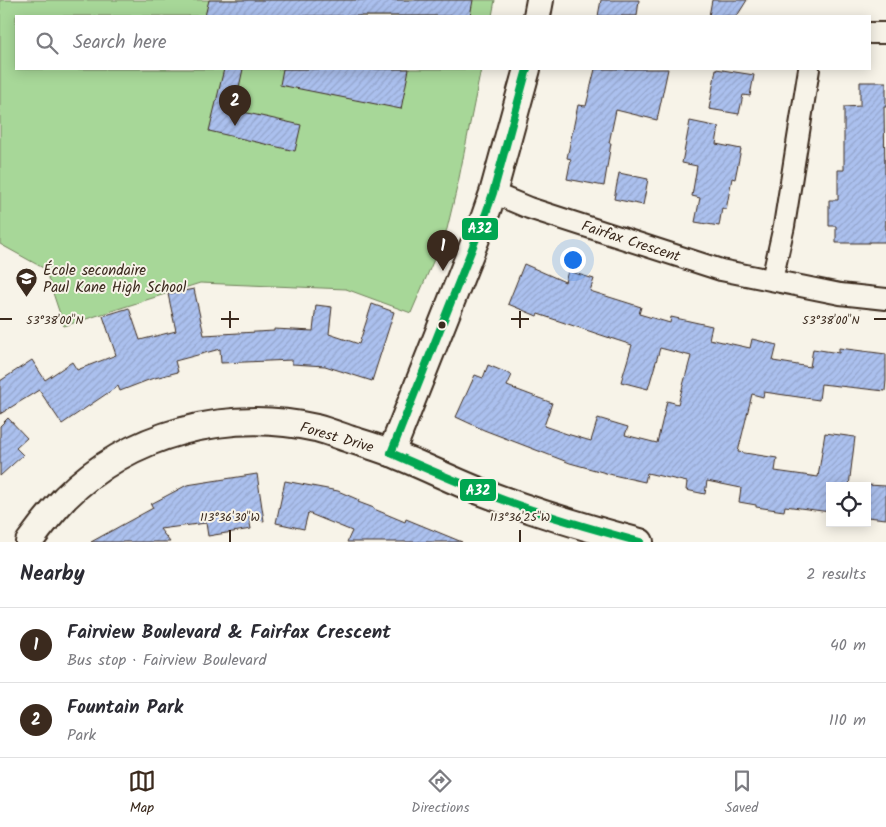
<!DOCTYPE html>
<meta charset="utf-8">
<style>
:root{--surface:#fff;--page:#f2f2f3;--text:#2b2b33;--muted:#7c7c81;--line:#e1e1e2;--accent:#3b2a1e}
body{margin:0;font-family:Kalam,sans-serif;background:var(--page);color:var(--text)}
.controls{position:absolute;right:15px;bottom:15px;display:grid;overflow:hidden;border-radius:0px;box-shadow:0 2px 12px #0003}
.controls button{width:45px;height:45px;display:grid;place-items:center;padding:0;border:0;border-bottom:1px solid var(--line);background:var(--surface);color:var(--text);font:25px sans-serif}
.you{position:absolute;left:572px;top:259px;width:18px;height:18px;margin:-12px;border:4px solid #fff;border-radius:50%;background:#1a73e8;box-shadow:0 0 0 8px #1a73e833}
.badge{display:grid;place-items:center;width:32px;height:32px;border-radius:50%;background:var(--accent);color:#fff;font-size:16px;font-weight:700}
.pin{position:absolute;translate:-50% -41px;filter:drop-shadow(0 1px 2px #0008)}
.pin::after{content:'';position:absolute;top:26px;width:18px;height:15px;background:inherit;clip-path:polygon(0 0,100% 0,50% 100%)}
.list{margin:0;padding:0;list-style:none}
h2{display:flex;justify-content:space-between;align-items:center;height:65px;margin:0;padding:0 20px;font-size:21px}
h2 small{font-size:16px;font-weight:400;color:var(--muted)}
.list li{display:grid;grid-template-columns:32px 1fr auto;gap:15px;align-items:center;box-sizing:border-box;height:75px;padding:0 20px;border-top:1px solid var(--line)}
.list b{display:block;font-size:19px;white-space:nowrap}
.list p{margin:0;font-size:16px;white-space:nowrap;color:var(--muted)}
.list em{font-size:16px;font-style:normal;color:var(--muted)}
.icon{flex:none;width:28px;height:28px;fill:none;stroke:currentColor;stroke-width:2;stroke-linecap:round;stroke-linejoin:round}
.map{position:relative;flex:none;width:886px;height:542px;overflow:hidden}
.search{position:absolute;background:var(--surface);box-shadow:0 2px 12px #0003;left:15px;right:15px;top:15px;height:55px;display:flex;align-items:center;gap:12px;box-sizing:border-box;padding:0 18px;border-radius:0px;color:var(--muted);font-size:19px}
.sheet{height:215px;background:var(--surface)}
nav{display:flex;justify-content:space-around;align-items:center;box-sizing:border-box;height:70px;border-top:1px solid var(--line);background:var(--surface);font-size:14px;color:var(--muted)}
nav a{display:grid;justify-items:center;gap:2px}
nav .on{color:var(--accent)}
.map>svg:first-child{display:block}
</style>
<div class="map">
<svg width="886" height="542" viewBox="0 0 886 542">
<defs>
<pattern id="building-hatch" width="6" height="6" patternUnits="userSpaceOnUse" patternTransform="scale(1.25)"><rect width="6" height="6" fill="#abc0ee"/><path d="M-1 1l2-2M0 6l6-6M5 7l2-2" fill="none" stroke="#94a5cc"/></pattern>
</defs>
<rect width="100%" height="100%" fill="#f7f3e8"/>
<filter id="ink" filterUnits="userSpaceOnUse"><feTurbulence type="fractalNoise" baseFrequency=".02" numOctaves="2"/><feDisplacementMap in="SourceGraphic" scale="10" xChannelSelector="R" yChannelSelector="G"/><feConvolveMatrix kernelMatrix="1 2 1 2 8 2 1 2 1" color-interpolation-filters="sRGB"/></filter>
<g filter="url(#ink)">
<polygon fill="#a7d798" stroke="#71805b" points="0,0 495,0 492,16 16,16 16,69 481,69 458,183 447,229 411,313 346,289 200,283 64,326 45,269 0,244"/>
<g fill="url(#building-hatch)" stroke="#3b2a1e">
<polygon points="209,0 473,0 470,16 205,16"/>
<polygon points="601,0 639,0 637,16 598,16"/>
<polygon points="712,0 747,0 737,16 709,16"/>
<polygon points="224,69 243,69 234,110 301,125 295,151 209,131"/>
<polygon points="283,69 409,69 401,109 280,85"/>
<polygon points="595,69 668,69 657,120 616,110 609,143 611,143 604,186 567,179 571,159 567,158 578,105 586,106"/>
<polygon points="716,69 754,75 750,96 743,95 739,114 709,109"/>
<polygon points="860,82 886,82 886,107 884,107 886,242 869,242 869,243 836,243 836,226 829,226 829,200 838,200 838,170 844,170 844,107 860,106"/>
<polygon points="690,121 719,127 716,144 741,149 735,179 732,178 726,210 722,208 719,226 695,222 700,198 692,196 697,166 682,163"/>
<polygon points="619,173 648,179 643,205 614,199"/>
<polygon points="524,264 565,282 568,271 594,279 590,291 641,307 639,314 670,323 671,317 712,326 709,339 750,348 752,339 777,345 773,361 810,367 813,349 839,353 839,348 886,354 886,381 885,391 821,384 819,400 764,392 763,397 752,394 738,452 777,458 775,471 818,477 825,433 855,437 849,486 830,486 830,512 785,506 784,511 756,507 756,505 739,502 741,488 707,481 705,494 686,490 687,482 647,473 645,482 613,475 570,463 484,430 456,417 475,375 483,378 488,365 512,375 507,386 552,403 544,426 567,434 591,441 598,418 628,427 625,435 657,443 667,401 678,404 691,356 660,348 648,389 621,382 632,345 607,337 538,314 537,316 508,304"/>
<polygon points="194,289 204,335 274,331 274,329 313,331 316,305 332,307 329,334 359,344 372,304 394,312 372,381 325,366 292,364 292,360 221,363 220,349 175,361 178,372 151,379 120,391 118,386 62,424 39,390 0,414 0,381 32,360 45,380 72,362 77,370 116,355 103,316 129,308 140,340 176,331 168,294"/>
<polygon points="8,418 27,438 16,448 23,455 0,476 0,426"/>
<polygon points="257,474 264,521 249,518 251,529 208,536 206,523 160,529 170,542 91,542 153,508 151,504 187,485"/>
<polygon points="285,481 338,491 359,500 358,502 374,508 374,509 405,522 406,519 462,542 347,542 352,531 308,513 304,529 276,523"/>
<polygon points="867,485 886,486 886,519 867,517"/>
</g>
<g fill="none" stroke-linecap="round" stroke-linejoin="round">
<defs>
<g id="minor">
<polyline points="870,33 886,33"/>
<polyline points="493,193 529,208 721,270 840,294 886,299"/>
<polyline points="772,280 784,226 809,69"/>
</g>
<g id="tertiary">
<polyline points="537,16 540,0"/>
<polyline points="391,453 485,216 493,193 527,69"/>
<path d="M29,542C40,527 52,512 65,498C130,433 227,408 316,428C328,431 340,436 352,440C365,444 379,448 391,453C422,465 451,480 482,492C533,512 587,528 640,542"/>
</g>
</defs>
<use href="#minor" stroke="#3b2a1e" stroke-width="24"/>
<use href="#tertiary" stroke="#3b2a1e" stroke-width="30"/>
<use href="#minor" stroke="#f7f3e8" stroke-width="20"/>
<use href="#tertiary" stroke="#f7f3e8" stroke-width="26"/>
<defs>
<g id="bus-1">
<polyline points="391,453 485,216 493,193 527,69"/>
<path d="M391,453C427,469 464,485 501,499C546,516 593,529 640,542"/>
</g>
</defs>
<use href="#bus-1" stroke="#f7f3e8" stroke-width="11"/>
<use href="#bus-1" stroke="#00a651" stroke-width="8"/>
</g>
</g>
<path fill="none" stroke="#3b2a1e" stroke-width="2" d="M230,311V328M520,311V328M0,319H12M221,319H239M511,319H529M874,319H886M230,530V542M520,530V542"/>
<defs>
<symbol id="school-pin" viewBox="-11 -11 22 30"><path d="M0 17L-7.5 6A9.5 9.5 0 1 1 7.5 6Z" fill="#3b2a1e" stroke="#f7f3e8"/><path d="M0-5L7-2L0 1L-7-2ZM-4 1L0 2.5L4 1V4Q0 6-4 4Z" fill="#fff"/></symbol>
</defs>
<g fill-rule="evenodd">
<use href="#school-pin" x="14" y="266" width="25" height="34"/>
</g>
<circle fill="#3b2a1e" stroke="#f7f3e8" stroke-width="2" cx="442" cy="325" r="4.5"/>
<g text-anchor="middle" stroke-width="4" stroke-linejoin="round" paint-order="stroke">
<g font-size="15" fill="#3b2a1e" stroke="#f7f3e8">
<text transform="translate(631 241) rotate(18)" y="5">Fairfax Crescent</text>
<text transform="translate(337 437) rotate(16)" y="5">Forest Drive</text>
</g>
<g font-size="15" fill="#3b2a1e" stroke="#f7f3e8" text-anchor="start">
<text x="43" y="275">École secondaire<tspan x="43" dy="17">Paul Kane High School</tspan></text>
</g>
</g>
<g font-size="12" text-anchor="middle" fill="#3b2a1e" stroke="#f7f3e8" stroke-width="4" stroke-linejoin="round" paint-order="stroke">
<text x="55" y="324">53°38'00"N</text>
<text x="831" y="324">53°38'00"N</text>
<text x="230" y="521">113°36'30"W</text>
<text x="520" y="521">113°36'25"W</text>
</g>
<g stroke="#f7f3e8" stroke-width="2">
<rect x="461" y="217" width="38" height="24" rx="5" fill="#00a651"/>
<rect x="459" y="478" width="38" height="24" rx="5" fill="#00a651"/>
</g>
<g font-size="14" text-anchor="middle" font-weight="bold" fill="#fff">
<text x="480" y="233">A32</text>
<text x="478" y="495">A32</text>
</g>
</svg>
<div class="controls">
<button><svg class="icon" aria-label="locate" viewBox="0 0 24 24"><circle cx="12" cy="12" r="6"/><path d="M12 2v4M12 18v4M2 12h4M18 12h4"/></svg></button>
</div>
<div class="you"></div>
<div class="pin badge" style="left:443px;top:271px">1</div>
<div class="pin badge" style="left:235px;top:126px">2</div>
<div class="search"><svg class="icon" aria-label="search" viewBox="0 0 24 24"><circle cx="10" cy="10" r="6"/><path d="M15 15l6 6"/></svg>Search here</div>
</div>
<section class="sheet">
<h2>Nearby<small>2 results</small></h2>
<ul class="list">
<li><span class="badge">1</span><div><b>Fairview Boulevard &amp; Fairfax Crescent</b><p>Bus stop · Fairview Boulevard</p></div><em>40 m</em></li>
<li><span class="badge">2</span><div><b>Fountain Park</b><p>Park</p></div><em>110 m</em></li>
</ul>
</section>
<nav>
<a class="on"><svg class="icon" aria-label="map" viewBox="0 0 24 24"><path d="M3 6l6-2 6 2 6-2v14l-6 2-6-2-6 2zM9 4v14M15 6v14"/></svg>Map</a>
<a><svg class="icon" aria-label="directions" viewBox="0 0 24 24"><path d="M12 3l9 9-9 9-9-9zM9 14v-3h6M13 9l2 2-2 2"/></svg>Directions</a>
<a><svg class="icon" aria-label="saved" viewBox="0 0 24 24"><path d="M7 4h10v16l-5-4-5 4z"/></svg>Saved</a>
</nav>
